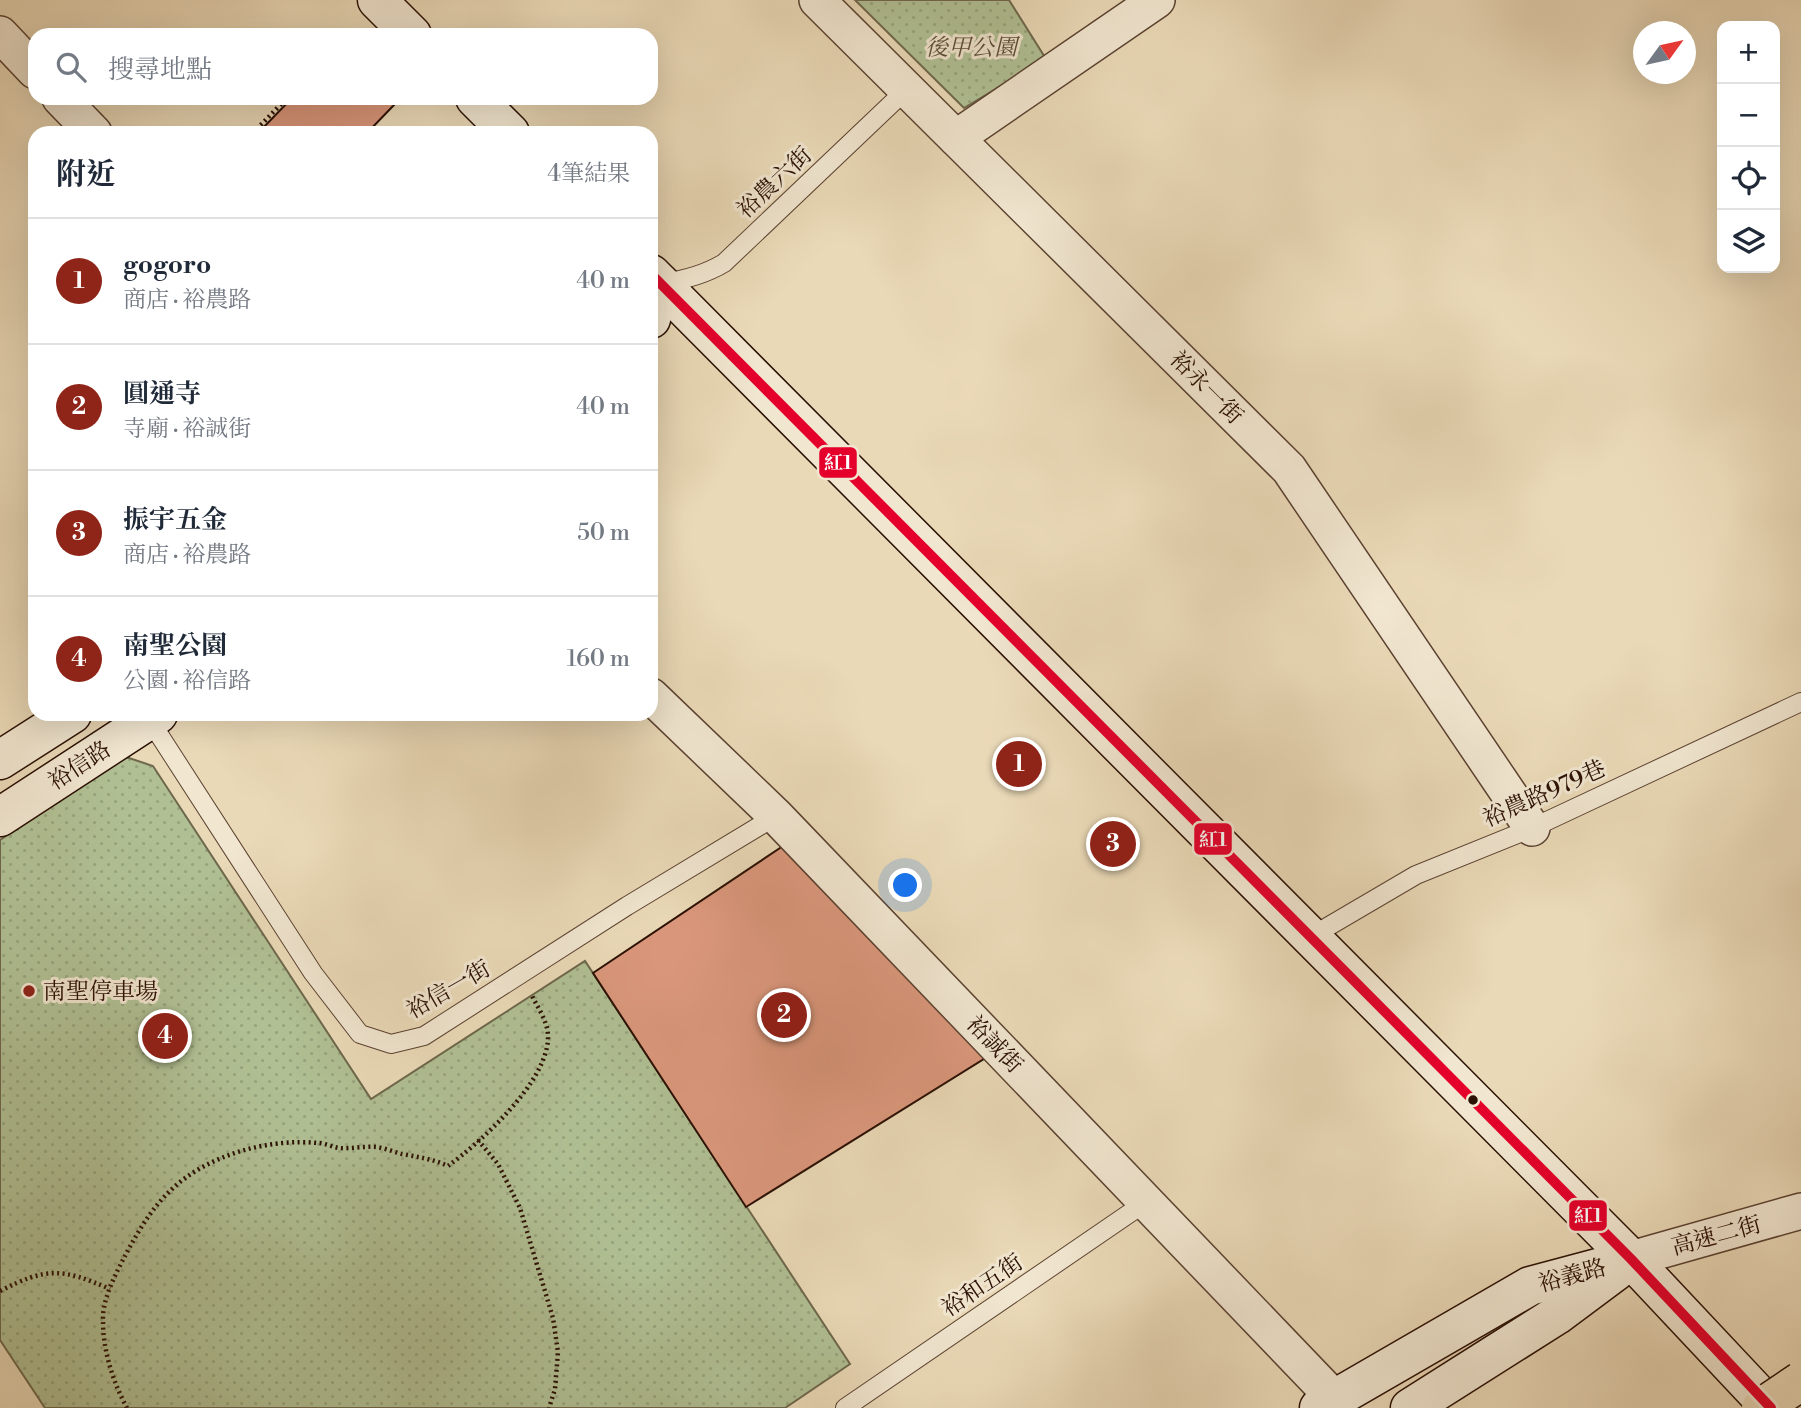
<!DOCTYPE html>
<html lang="zh-TW">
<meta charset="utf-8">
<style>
:root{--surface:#fff;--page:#f2f2f3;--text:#1f2937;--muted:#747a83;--line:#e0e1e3;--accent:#8f2418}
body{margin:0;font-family:"Libre Bodoni","Noto Serif TC",serif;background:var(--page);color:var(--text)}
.controls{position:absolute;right:21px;top:21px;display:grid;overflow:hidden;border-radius:14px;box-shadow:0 7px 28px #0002}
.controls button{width:63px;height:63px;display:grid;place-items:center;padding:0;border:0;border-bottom:2px solid var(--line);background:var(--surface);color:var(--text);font:35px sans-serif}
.compass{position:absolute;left:1633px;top:21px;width:63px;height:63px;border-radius:50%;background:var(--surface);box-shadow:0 7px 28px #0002;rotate:57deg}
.you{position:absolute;left:906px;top:886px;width:24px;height:24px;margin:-18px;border:5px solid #fff;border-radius:50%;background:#1a73e8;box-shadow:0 0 0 10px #1a73e833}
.badge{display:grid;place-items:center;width:46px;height:46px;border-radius:50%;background:var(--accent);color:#fff;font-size:23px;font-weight:700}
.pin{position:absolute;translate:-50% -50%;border:4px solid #fff;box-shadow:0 2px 7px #0006}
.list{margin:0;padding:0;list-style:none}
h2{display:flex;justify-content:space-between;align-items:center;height:91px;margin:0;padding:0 28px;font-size:30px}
h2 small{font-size:23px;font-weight:400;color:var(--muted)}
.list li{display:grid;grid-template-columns:46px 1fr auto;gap:21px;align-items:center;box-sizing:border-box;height:126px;padding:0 28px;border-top:2px solid var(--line)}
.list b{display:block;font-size:26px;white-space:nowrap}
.list p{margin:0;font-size:23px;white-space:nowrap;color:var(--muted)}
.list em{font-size:23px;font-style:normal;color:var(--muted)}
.icon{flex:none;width:38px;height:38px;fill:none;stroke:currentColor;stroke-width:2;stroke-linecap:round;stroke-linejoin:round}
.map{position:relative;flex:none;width:1801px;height:1408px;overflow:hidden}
.search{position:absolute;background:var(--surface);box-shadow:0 7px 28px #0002;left:28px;top:28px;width:630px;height:77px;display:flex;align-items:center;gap:18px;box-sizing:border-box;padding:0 24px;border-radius:21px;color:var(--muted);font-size:26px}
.panel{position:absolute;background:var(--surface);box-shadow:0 7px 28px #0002;left:28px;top:126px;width:630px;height:595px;border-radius:21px}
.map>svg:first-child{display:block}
</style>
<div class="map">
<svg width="1801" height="1408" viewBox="0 0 1801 1408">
<defs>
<pattern id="park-dots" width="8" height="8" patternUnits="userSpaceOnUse" patternTransform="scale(1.75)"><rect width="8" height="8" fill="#b0c094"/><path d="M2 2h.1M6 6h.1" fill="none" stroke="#98a47e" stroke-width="1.8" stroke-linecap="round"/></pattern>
</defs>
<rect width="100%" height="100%" fill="#ead9b7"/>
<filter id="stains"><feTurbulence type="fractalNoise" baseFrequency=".00286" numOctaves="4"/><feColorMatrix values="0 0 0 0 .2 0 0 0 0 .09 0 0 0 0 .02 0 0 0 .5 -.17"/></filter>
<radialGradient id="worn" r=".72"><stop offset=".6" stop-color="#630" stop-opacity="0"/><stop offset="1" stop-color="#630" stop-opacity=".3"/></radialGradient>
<g fill="url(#park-dots)" stroke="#6e684c" stroke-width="2">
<polygon points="855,0 1009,0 1046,59 964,108"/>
<polygon points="126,757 153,766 371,1099 585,961 850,1364 785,1408 45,1408 0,1340 0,840"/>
</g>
<g fill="#db977c" stroke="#2b1004" stroke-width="2">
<polygon points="292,98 387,98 394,105 367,133 258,133"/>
<polygon points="783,846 987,1057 746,1207 593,973"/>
</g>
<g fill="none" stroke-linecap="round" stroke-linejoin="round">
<defs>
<g id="lane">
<path d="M662,283C685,280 704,275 724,263L907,89"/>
<polyline points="147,716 313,973 360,1034 391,1044 424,1036 627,906 776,816"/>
<polyline points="1312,936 1416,875 1532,828 1801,702"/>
<polyline points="845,1408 1146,1202"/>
</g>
<g id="street">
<polyline points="817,0 1289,469 1532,828"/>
<polyline points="0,34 35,71"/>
<polyline points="60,98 94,133"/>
<polyline points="956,138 1157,0"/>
<polyline points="651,696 776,816 1334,1398"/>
<polyline points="1631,1259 1801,1211"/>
</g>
<g id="secondary">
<polyline points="377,0 412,35"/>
<polyline points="475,98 510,133"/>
<polyline points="651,274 1631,1259 1771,1408"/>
<polyline points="651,285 660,283 651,319"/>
<polyline points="0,760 72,714"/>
<polyline points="0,817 158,714"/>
<polyline points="1319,1408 1530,1286 1631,1259"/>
<polyline points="1410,1408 1557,1315 1616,1271"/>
</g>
</defs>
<use href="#lane" stroke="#5b4231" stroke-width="20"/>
<use href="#street" stroke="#5b4231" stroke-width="38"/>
<use href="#secondary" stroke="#2b1004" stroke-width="41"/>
<g stroke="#2b1004" stroke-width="4.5" stroke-dasharray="2 3.5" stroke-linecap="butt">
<polyline points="253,133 287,98"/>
<polyline points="478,1140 498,1164 520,1208 553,1318 558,1352 555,1389 549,1408"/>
<path d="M0,1291C47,1267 62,1268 110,1289"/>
<path d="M127,1408C113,1382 103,1351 103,1321C102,1300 115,1275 125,1256C137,1233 151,1209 170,1191C206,1155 269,1138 318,1143C325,1143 332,1147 339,1148C351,1149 364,1146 376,1147C385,1148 394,1152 402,1154C418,1157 433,1159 448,1166C482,1141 546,1083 548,1039C549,1023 538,1008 531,994"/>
</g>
<use href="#lane" stroke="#f1e6d0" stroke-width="18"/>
<use href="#street" stroke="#f1e6d0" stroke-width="35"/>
<use href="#secondary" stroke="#f1e6d0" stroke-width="38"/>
<defs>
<polyline id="highway-bridge" points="1761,1408 1801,1381"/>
</defs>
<use href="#highway-bridge" stroke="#2b1004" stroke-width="41" stroke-linecap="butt"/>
<use href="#highway-bridge" stroke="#ead9b7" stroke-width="38"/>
<defs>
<polyline id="bus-1" points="651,274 1631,1259 1771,1408"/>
</defs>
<use href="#bus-1" stroke="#f1e6d0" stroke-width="16"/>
<use href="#bus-1" stroke="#e4002b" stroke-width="10"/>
</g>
<circle fill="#8f2418" stroke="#f1e6d0" stroke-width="2.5" cx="29" cy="991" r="7"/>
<circle fill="#2b1004" stroke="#f1e6d0" stroke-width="2.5" cx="1473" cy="1100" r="6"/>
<g text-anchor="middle" stroke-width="6" stroke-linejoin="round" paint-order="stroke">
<g font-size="23" font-style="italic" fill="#5a4e36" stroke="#f1e6d0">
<text x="971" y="55">後甲公園</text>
</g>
<g font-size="23" fill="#2b1004" stroke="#f1e6d0">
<text transform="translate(774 182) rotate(-43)" y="8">裕農六街</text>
<text transform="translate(1207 387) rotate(45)" y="8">裕永一街</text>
<text transform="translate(79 765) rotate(-33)" y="8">裕信路</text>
<text transform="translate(1544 793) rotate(-24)" y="8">裕農路979巷</text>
<text transform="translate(448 989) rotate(-30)" y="8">裕信一街</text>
<text transform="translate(995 1044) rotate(46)" y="8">裕誠街</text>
<text transform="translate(1716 1235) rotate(-15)" y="8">高速二街</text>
<text transform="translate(1572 1275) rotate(-15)" y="8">裕義路</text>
<text transform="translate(982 1285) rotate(-34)" y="8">裕和五街</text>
</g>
<g font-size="23" fill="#2b1004" stroke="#f1e6d0" text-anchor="start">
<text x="43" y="999">南聖停車場</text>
</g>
</g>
<g stroke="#f1e6d0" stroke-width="2.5">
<rect x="818" y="446" width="40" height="33" rx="7" fill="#e4002b"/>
<rect x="1193" y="822" width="40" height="34" rx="7" fill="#e4002b"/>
<rect x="1568" y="1199" width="40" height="33" rx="7" fill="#e4002b"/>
</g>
<g font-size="19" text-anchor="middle" font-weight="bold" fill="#fff">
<text x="838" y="469">紅1</text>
<text x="1213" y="846">紅1</text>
<text x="1588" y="1222">紅1</text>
</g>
<rect width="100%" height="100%" filter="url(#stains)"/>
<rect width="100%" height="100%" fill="url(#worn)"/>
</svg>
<div class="controls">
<button>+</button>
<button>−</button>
<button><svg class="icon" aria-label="locate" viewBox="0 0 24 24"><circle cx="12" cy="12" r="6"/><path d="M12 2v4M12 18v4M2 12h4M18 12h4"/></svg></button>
<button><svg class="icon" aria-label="layers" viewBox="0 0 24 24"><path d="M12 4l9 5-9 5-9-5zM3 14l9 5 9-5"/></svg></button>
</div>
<svg class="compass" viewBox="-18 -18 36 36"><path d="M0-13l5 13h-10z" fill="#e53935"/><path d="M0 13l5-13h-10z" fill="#747a83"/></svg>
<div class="you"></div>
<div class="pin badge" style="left:1019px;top:764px">1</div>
<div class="pin badge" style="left:784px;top:1015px">2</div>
<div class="pin badge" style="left:1113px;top:844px">3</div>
<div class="pin badge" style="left:165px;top:1036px">4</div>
<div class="search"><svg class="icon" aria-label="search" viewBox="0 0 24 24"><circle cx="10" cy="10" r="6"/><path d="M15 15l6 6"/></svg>搜尋地點</div>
<section class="panel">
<h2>附近<small>4筆結果</small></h2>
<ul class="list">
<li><span class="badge">1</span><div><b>gogoro</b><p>商店 · 裕農路</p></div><em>40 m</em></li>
<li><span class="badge">2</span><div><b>圓通寺</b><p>寺廟 · 裕誠街</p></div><em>40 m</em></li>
<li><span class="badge">3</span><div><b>振宇五金</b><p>商店 · 裕農路</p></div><em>50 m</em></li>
<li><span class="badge">4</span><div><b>南聖公園</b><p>公園 · 裕信路</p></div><em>160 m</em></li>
</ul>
</section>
</div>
